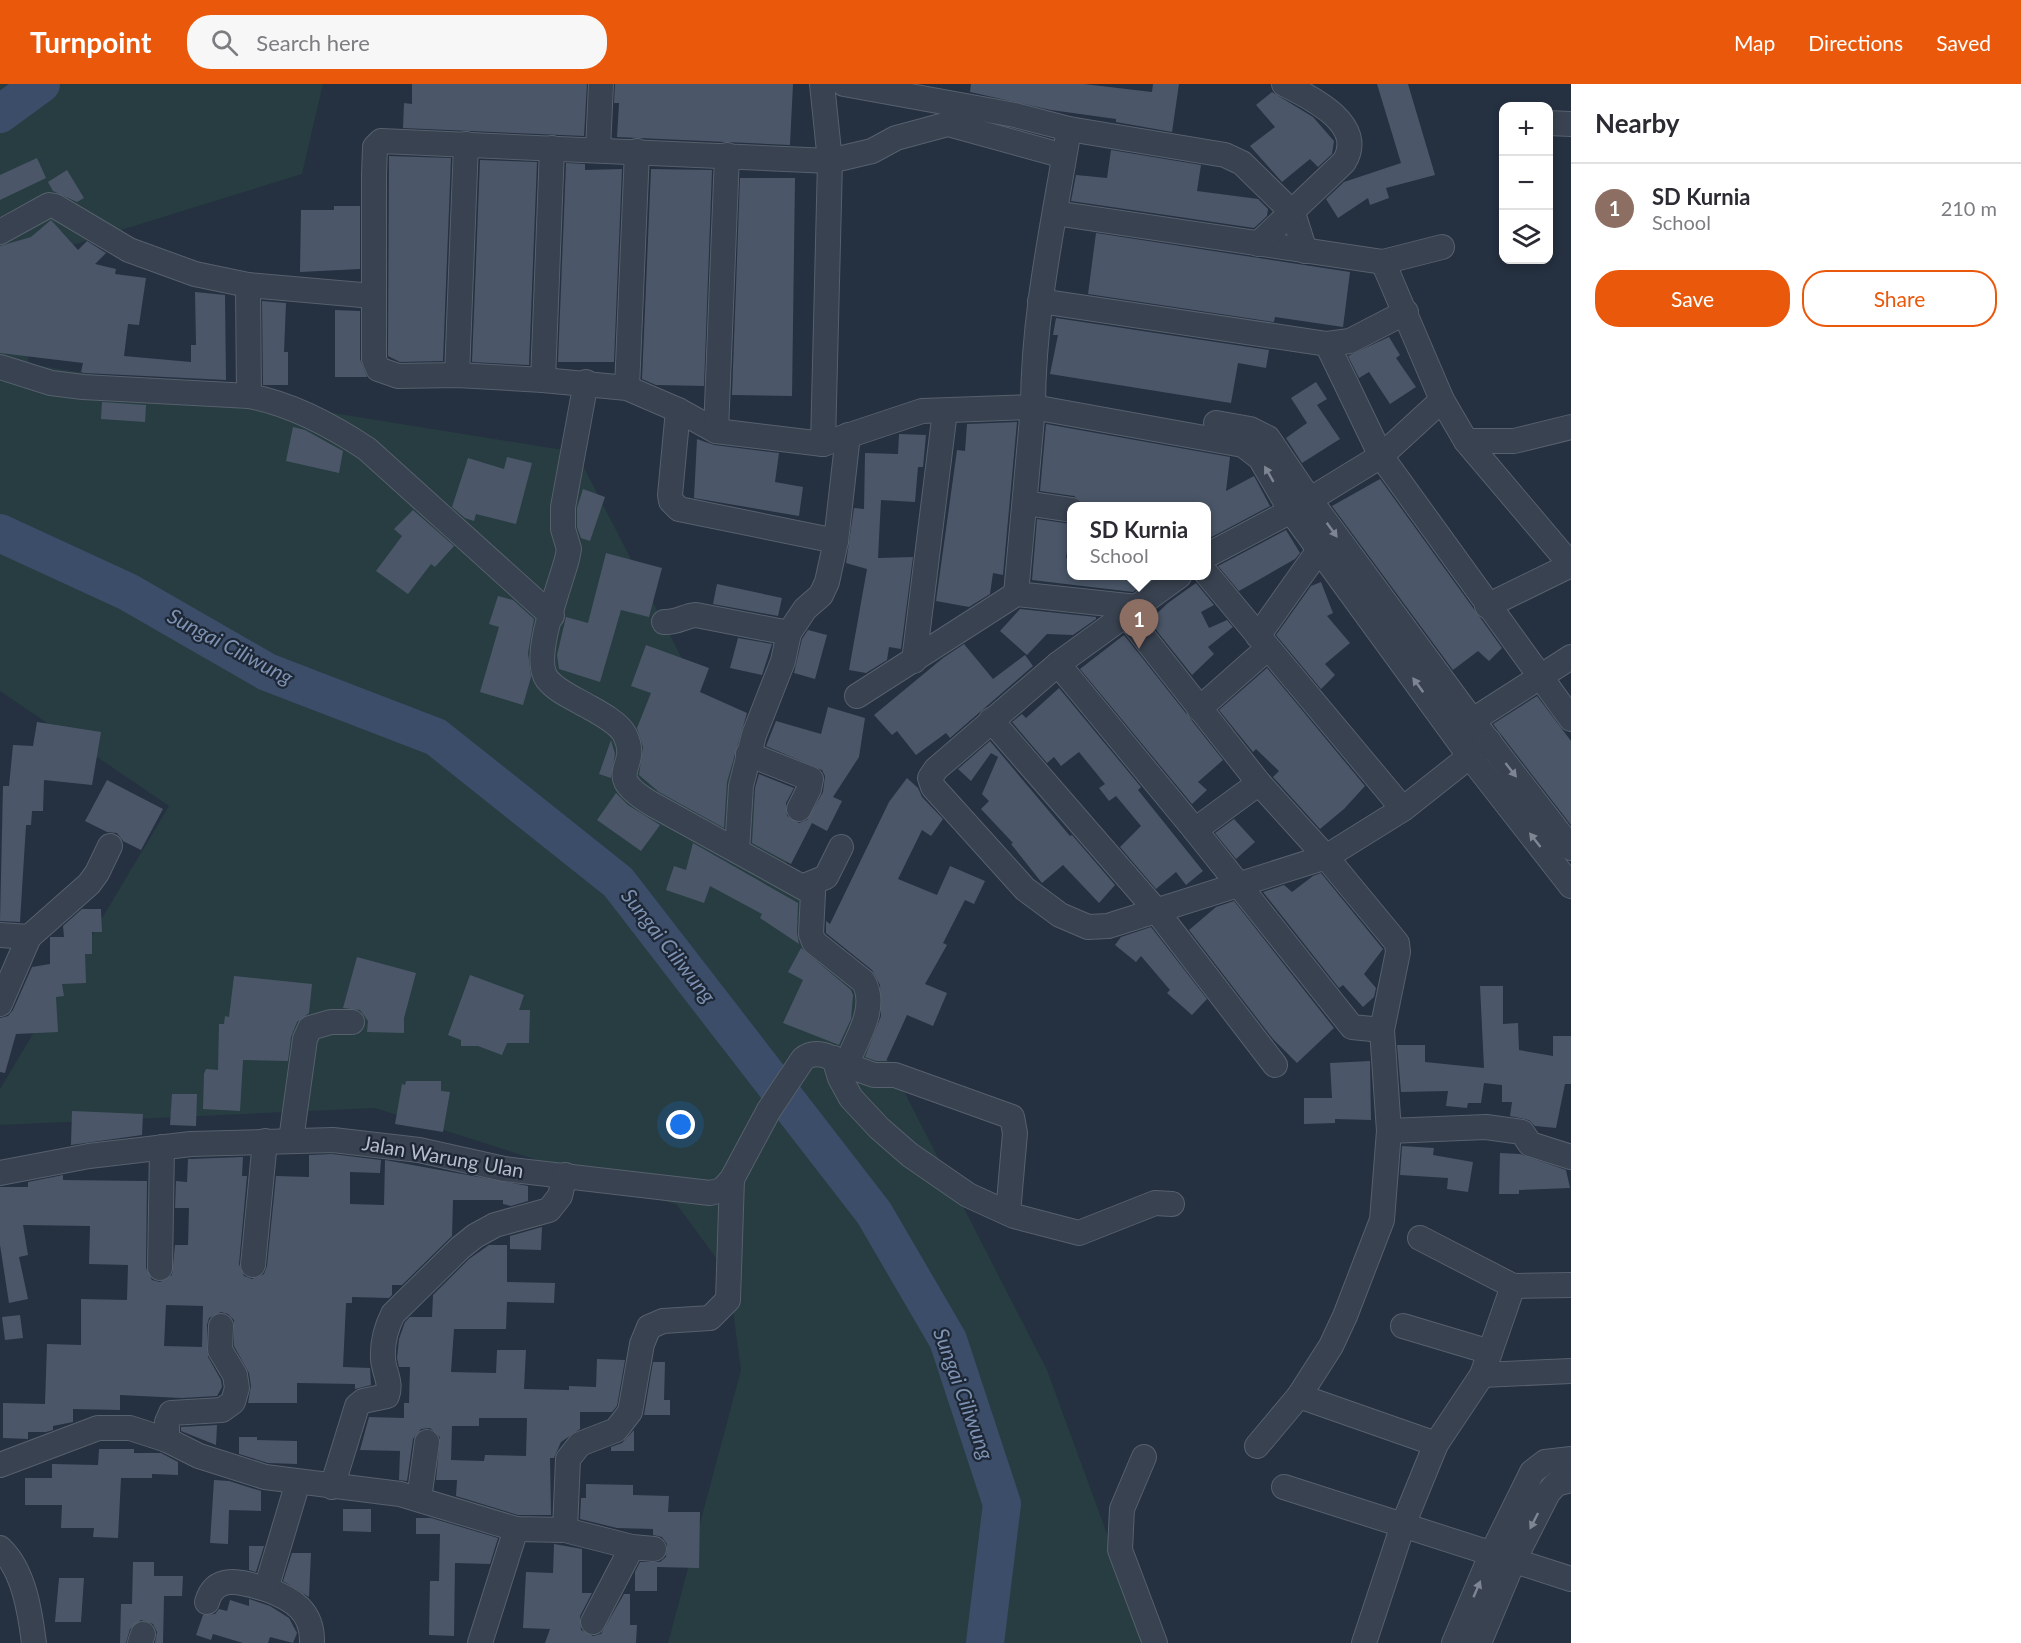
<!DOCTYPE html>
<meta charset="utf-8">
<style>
:root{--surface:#fff;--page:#f7f7f7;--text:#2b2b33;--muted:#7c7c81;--line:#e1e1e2;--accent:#ea580c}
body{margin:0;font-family:Lato,sans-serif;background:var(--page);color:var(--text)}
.controls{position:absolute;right:18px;top:18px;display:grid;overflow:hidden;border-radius:12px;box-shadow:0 3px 9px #0003}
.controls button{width:54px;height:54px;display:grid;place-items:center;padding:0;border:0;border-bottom:2px solid var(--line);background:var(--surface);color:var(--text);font:30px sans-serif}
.you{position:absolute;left:681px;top:1041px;width:21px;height:21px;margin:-15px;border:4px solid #fff;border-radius:50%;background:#1a73e8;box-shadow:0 0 0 9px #1a73e833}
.badge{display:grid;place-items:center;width:39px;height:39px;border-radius:50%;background:var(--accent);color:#fff;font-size:20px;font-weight:700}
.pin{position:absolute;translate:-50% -50px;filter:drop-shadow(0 2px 3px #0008)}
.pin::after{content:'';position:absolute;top:32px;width:21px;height:18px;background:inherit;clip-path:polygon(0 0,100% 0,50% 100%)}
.popup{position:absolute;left:1067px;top:418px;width:144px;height:78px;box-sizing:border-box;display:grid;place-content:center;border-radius:12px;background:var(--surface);filter:drop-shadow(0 2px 4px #0005);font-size:20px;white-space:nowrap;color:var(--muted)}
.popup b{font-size:22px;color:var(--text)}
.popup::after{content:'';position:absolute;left:50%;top:100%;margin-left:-12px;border:12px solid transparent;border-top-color:var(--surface)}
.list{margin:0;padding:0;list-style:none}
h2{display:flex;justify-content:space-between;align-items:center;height:78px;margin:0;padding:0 24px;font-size:26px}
h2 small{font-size:20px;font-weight:400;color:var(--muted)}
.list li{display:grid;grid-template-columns:39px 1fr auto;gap:18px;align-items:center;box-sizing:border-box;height:90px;padding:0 24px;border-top:2px solid var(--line)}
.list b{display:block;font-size:22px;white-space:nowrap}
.list p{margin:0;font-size:20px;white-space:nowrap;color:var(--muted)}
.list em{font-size:20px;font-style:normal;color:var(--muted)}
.actions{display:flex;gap:12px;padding:18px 24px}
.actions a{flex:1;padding:14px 0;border:2px solid var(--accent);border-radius:24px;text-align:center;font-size:21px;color:var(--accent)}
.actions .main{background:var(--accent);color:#fff}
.icon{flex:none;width:33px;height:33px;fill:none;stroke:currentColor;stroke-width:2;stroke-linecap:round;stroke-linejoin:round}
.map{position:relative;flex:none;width:1571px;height:1559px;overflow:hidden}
header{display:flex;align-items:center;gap:36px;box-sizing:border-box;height:84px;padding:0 30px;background:var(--accent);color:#fff}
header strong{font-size:28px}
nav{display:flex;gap:33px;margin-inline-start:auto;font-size:21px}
.search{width:420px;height:54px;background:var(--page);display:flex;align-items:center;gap:15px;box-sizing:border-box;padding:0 21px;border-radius:24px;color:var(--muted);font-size:22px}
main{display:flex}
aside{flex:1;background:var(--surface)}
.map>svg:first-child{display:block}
</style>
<header>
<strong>Turnpoint</strong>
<div class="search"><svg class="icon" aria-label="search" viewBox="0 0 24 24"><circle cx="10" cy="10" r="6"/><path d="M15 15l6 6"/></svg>Search here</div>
<nav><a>Map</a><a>Directions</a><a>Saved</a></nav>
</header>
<main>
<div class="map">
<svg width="1571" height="1559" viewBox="0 0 1571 1559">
<rect width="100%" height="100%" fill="#253040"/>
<polygon fill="#273d41" points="0,0 323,0 302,90 34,173 28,280 576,368 1047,1286 1147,1559 668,1559 741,1286 728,1190 677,1121 375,1024 0,1041 0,1005 169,722 0,607"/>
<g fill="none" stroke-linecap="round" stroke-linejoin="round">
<g stroke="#3b4d69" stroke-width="38">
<polyline points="0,30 41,0"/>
<polyline points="0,449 128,508 267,588 436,653 618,798 874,1129 948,1256 1002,1420 985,1559"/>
</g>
</g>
<g fill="#4b5769" fill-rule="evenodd">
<polygon points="412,0 587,0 584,52 403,44 404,19 412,20"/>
<polygon points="615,0 793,0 790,61 617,53 619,19 614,19"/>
<polygon points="971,0 1084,0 1152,8 1153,0 1179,0 1172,48 1116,38 1116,35 1051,26 970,8"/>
<polygon points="1377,0 1408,0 1435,91 1386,104 1389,114 1370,121 1368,114 1338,134 1326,115 1344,98 1401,79"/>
<polygon points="1272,8 1313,33 1334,57 1332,70 1318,83 1310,75 1282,98 1250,62 1275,43 1256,21"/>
<polygon points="1111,66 1201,81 1197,107 1258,115 1268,125 1267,132 1254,144 1071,117 1076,91 1107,94"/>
<polygon points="389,72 451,74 443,277 400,278 388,272"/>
<polygon points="37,74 46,94 0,116 0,91"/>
<polygon points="480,76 537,78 529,281 472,278"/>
<polygon points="566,79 585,80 585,86 622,85 614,278 558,278"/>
<polygon points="651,85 712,86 704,302 656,301 642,295"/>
<polygon points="67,86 84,114 77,118 53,107 48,98"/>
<polygon points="740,94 795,94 792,312 732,311"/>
<polygon points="334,122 360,122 360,185 300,188 301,126 334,126"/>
<polygon points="51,136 78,166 87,157 106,169 95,180 116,185 115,190 146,194 139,241 128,240 124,272 191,278 191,261 196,261 195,208 225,211 226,296 84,289 81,288 83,279 0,269 0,162 31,153"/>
<polygon points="1096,149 1350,188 1343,243 1275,233 1274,238 1088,210"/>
<polygon points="262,217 286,219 284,268 288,268 288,301 263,301"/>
<polygon points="335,226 360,227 360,275 367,293 335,293"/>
<polygon points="1056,234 1269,266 1266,284 1238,279 1231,319 1050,290 1058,251 1053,251"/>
<polygon points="1389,253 1400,271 1396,274 1416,303 1390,320 1369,288 1359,294 1348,272"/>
<polygon points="1316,298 1327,315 1317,321 1340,355 1302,379 1286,354 1307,339 1291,314"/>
<polygon points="102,318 146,321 145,338 101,335"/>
<polygon points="1017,338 1003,491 993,489 990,510 969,523 936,517 957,366 965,367 967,340"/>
<polygon points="1046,340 1230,373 1226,407 1254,392 1270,422 1206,456 1206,423 1109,423 1084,419 1074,412 1040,407"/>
<polygon points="293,343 305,346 343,367 339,389 286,377"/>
<polygon points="899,350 926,351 923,383 918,383 915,418 881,416 878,474 913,473 901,565 889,563 887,576 866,589 849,586 867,485 846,479 854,424 864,425 865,369 898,370"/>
<polygon points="697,355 714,361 779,369 775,398 803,403 799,432 694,414"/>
<polygon points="507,373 532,379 516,440 476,430 474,437 465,434 452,423 468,374 504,385"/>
<polygon points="1380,395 1502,564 1489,577 1478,567 1453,586 1332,422"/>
<polygon points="583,405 605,413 590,457 581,454 577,443 577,424"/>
<polygon points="413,426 454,462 435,483 431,480 408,510 376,487 402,452 394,445"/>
<polygon points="1037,435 1071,440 1066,474 1071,475 1071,492 1145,492 1144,500 1133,508 1032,496"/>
<polygon points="1286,446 1300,469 1295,475 1239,507 1218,482"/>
<polygon points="606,469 662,484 649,533 621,526 600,598 559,585 557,571 566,533 588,539"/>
<polygon points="1321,498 1333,529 1327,532 1350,559 1325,580 1335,591 1321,605 1276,551 1311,502"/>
<polygon points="1196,499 1214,521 1201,528 1209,544 1227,536 1233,543 1208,563 1214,570 1192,591 1149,537 1168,519"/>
<polygon points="717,500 782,514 778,532 713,520"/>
<polygon points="498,512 513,516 534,535 528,569 531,593 523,621 480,608 499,543 489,540"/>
<polygon points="1020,525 1096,533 1096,535 1073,551 1047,550 1027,571 1000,547"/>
<polygon points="808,546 827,551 815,595 794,589 802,555"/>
<polygon points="1124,551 1223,676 1198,698 1207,706 1192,720 1080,585"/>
<polygon points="738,554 772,560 762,591 730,584"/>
<polygon points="964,560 993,595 1025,571 1033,582 950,654 946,649 916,671 897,647 892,651 874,631 943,574"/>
<polygon points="646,561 709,584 700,608 747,629 727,698 724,744 659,708 639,691 643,663 637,644 651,609 631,602"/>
<polygon points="1267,584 1365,702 1344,725 1320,745 1273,693 1279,687 1256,665 1253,668 1219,626"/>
<polygon points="1059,604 1141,703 1138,706 1203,787 1186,801 1176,788 1156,805 1120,763 1141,742 1116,712 1109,717 1099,704 1105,700 1079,668 1061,682 1054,673 1047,679 1012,638 1022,630 1026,634"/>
<polygon points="1537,612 1571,657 1571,741 1493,640"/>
<polygon points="828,623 865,634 859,673 833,713 842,717 827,747 812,739 791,780 752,759 755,704 759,690 794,704 786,719 787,732 799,739 807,736 823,708 825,692 822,686 766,662 776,637 821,650"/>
<polygon points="37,638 101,648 92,701 44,696 43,727 32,727 31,741 26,741 20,838 0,837 3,702 9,702 13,661 33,662"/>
<polygon points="611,656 615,670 611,694 599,690"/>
<polygon points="990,657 1070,752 1072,751 1115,801 1099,819 1063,781 1042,799 1011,760 1013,759 981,725 989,717 982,710 998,673 991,669 971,697 958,685"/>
<polygon points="907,694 918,704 922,713 943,735 931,752 922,746 898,795 937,811 950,782 985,797 974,820 965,816 943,859 947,861 925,900 947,909 933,942 907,931 886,977 876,977 865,973 881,932 880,901 872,886 826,849 826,837 830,840 889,718"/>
<polygon points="107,696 163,725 141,766 123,757 117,749 107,748 85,737"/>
<polygon points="616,709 628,721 660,741 641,767 597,736"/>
<polygon points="1234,735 1255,758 1236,775 1215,749"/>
<polygon points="693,759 798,819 797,849 799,860 760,834 762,830 710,802 704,819 666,806 674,782 686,786"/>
<polygon points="1321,789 1383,865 1364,890 1376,904 1374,913 1363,923 1343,901 1339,904 1263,808 1284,801 1292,808 1313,792"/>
<polygon points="1234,817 1334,944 1297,979 1273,955 1189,846 1216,823"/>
<polygon points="82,825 101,825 102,848 92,848 92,870 85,870 86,899 62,900 64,912 56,913 58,948 16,950 5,989 0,988 0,934 8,932 13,926 32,883 50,880 50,853 64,853 63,842"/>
<polygon points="1151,843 1207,915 1192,931 1167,909 1170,906 1141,872 1136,878 1115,861 1121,853"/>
<polygon points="801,864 851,906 853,911 851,935 839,961 783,939 803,896 788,888"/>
<polygon points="357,873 416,889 404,934 404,949 367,948 368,937 360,926 343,924"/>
<polygon points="470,891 524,911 519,926 530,926 529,959 507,959 502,971 478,962 461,962 461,956 448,951"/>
<polygon points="234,892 312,900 309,929 297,938 291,953 288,977 243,976 240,1027 203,1025 204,990 206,985 218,986 219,940 224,940 225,932 229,933"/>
<polygon points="1480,902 1503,902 1503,940 1518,939 1519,966 1553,972 1553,952 1571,952 1571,1000 1565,1000 1556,1044 1535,1042 1529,1036 1510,1032 1512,1018 1502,1018 1502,1001 1484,999 1481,1019 1468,1019 1467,1024 1446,1022 1448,1007 1401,1008 1397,961 1425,961 1425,978 1484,984"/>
<polygon points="1370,977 1371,1036 1335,1035 1335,1039 1304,1040 1304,1014 1332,1014 1330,979"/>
<polygon points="406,997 441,997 441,1007 450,1008 443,1048 395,1040 402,1000 405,1001"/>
<polygon points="172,1010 197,1010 196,1042 170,1041"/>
<polygon points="72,1027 143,1030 142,1051 71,1061"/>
<polygon points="1402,1062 1434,1064 1433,1071 1473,1078 1468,1108 1447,1105 1448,1094 1400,1091"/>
<polygon points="1500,1069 1520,1070 1566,1086 1570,1104 1519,1106 1519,1110 1499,1110"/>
<path d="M332,1070L381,1076L380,1089L350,1088V1120L384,1121L385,1076L528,1102V1117L511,1122L503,1120V1116H453L452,1152L402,1201H392V1211L389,1214L352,1213V1219H346L343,1283L370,1284L371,1301L355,1305V1300L297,1299V1319H248L251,1302L249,1289L234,1262V1236L228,1230L221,1228L209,1234L207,1241L208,1273L221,1296L222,1303L217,1312L182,1314L120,1311V1326L73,1325V1338L53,1342V1346L46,1348H28V1355L3,1354V1319L45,1320L47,1260L81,1261V1215L127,1216L128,1181L89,1180L90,1142L23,1141L28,1171L19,1173L28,1215L9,1219L0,1161V1103H28V1098L63,1091V1096L147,1097L146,1184L152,1196L160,1198L172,1191L175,1161H188L189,1124H175L176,1097L187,1098L188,1075L243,1073L242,1092H247L239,1180L244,1192L252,1195L264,1190L267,1182L276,1092L309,1093V1071ZM166,1221L203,1222L202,1263L164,1262Z"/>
<polygon points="542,1143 541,1166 510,1165 510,1152"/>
<path d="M489,1161H507V1198L555,1199L554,1219L507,1218L506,1245H454L451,1288L496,1289L497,1266H526L524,1305L569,1306V1302L596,1303L597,1275L625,1276L617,1322L612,1328H580V1345L561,1358L554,1374H550L551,1431H518L456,1412L457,1396H436L440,1353L430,1344L421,1345L413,1355L407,1397L399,1396L400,1367L360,1366L369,1333L404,1334V1319H409L410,1283H399L397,1274L399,1255L405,1238L410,1233H432L433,1211L469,1175ZM479,1334H527L526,1372L485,1371L484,1377L451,1376L452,1342H479Z"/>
<polygon points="20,1231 23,1254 5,1256 2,1233"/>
<polygon points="653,1278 665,1278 664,1316 670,1316 670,1331 644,1331"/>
<polygon points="217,1341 216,1361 181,1347 181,1343"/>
<polygon points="634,1346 634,1367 611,1367 611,1363 622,1359"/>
<polygon points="239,1353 257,1353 257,1356 297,1357 297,1380 268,1379 239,1370"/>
<polygon points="99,1365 134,1365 134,1369 161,1369 178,1378 178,1391 152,1390 152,1394 121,1394 118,1454 93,1453 94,1444 61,1444 62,1421 25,1421 25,1394 52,1394 52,1380 98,1381"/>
<polygon points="214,1396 229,1397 261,1407 261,1427 229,1426 228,1460 210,1459"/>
<polygon points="586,1400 633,1401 633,1411 669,1412 668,1428 700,1428 699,1484 657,1483 657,1507 635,1507 635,1488 640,1478 660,1478 666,1473 667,1460 662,1453 653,1451 653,1445 617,1444 580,1435 581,1414 586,1414"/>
<polygon points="343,1425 371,1425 371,1448 343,1447"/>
<polygon points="416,1434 431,1434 498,1454 490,1480 455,1479 454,1552 429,1551 430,1497 439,1497 440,1450 416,1450"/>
<polygon points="554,1460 582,1465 582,1509 592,1509 580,1532 581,1546 593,1552 601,1550 624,1510 630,1510 630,1541 637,1541 636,1559 545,1559 550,1545 523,1544 526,1488 553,1489"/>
<polygon points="249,1462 264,1462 256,1488 249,1486"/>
<polygon points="292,1469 311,1469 309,1513 283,1497"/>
<polygon points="133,1478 154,1478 154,1492 183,1492 182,1512 164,1512 163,1559 155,1559 157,1548 153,1540 141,1536 130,1545 126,1559 120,1559 121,1520 132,1520"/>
<polygon points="59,1494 84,1494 81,1538 55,1538"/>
<polygon points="249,1515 270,1522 289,1534 297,1549 293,1559 270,1553 268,1559 243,1559 213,1550 211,1556 196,1551 203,1531 215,1530 219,1525 227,1527 230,1516 249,1522"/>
</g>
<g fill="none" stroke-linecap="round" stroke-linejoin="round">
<defs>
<g id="street">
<polyline points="822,0 830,77 823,360"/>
<polyline points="844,0 1015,31 1069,45 1225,71 1242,79 1293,129 1305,167"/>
<polyline points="1548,39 1571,40"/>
<polyline points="598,65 601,0"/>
<path d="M1064,72L948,40L896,54L872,67L830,77L381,57L375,63L374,91V275L378,285L398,292L457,291L543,296L627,304L678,326L716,347L823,360L922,327L1033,323C1033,229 1054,137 1069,45"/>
<polyline points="1055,129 1383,178 1442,163"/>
<polyline points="0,148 49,121 55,122 129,166 195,190 248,201"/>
<path d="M1258,160L1344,78C1367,41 1312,14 1284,0"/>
<polyline points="1040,217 1327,260 1350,257 1406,228"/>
<polyline points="1327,260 1381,372 1571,635"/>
<polyline points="0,283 51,299 83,303 249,312 248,201 373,212"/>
<polyline points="457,291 466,60"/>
<polyline points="543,296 552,64"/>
<polyline points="627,304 637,67"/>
<path d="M249,312C292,320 331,341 367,365L552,532"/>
<polyline points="1442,316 1466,357 1571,481 1487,522"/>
<polyline points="678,326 670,411 671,417 679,425 836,457"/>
<polyline points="1216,339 1250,345 1268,354 1310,416 1472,636 1571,764"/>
<polyline points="716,347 727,71"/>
<polyline points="1466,357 1514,357 1571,343"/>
<polyline points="1025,419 1072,426"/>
<polyline points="1206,472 1291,427 1381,372 1442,316 1383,178"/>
<polyline points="1206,489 1403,725"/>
<polyline points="1179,492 1058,580 936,685 930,694 933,703 1025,805 1060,831 1088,843 1108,842 1326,773 1403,725 1489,657"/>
<polyline points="1137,523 1016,510 1033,323 1243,361 1260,374 1291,427 1471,674 1571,802"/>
<polyline points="1127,532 1259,699 1326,773 1397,859 1398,868 1382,946 1389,1047 1486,1043 1522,1048 1530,1060 1571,1073"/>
<path d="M664,538C677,539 684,532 696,531L789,549"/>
<polyline points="1258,552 1319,466"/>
<polyline points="914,577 945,327"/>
<polyline points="1058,580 1195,746 1352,943 1382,946"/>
<polyline points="857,612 1016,510"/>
<polyline points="1199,625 1268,564"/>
<polyline points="991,636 1155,825 1275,981"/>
<polyline points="1459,645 1571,573"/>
<polyline points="748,670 811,695 809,705 799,725"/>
<polyline points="1195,746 1259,699"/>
<polyline points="737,766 741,702 754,651 783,577 789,549 805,525 821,511 827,498 836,457 848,351"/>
<polyline points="804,802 826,793 841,763"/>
<polyline points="0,851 29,853"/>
<polyline points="0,920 29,853 89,800 97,789 110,762"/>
<polyline points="834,974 840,994 851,1014 879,1044 910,1071 968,1111 1014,1132 1079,1149 1155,1119 1172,1120"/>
<polyline points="846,981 874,991 895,991 1012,1033 1015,1049 1008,1129"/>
<polyline points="291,1056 305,955 310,944 331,938 352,938"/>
<path d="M0,1089L89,1072L191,1060L333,1056L419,1066L504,1085L710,1109L722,1106L732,1095L769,1026L803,975C816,964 833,974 846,981C856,956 879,923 863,897L814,858L811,850L813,809L652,720C599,688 642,686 625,651C620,640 600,629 589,623C576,615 557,608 547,595C531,573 560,502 567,475L569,465L563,445V423L586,298"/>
<polyline points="1420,1154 1513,1202 1571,1201"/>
<polyline points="253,1181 265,1057"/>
<polyline points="160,1184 162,1063"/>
<polyline points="1403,1242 1490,1268"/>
<polyline points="1482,1291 1571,1287"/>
<polyline points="1299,1312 1436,1360"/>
<polyline points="167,1356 167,1338 171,1329 222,1326 233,1318 237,1304 235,1291 220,1266 221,1242"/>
<polyline points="1257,1362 1299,1312 1331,1262 1345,1232 1382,1136 1389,1047"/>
<polyline points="1144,1373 1122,1425 1120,1466 1155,1559"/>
<polyline points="0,1381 98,1344 130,1344 167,1356 199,1372 265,1393 400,1410 516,1445 565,1446 632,1463 654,1465"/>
<path d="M332,1403L357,1322L363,1317L387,1312C392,1298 384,1289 383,1275C382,1259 386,1244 393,1230L460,1164L475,1152L495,1141L549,1126L560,1112L565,1091"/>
<polyline points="1284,1403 1571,1495"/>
<polyline points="419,1415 427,1358"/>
<polyline points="565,1446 568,1375 580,1360 616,1346 630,1328 642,1260 649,1243 663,1237 710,1234 728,1216 732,1095"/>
<path d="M0,1464C24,1486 30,1528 34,1559"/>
<path d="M266,1505C293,1515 313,1527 312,1559"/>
<path d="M207,1518C216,1488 244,1499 266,1505L298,1398"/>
<polyline points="593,1538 632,1463"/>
<polyline points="140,1559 143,1550"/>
<polyline points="480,1559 516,1445"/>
<polyline points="1364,1559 1403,1441 1436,1360 1482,1291 1513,1202"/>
<polyline points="1454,1559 1491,1471 1532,1388 1545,1378 1571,1375"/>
<polyline points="1479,1559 1513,1478 1548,1409 1556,1400 1571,1396"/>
</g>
</defs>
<use href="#street" stroke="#57606d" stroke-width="26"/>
<use href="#street" stroke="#394250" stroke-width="24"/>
</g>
<defs><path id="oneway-solid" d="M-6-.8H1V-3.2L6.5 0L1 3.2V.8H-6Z" transform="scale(1.5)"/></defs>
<g fill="#7e8693">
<use href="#oneway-solid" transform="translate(1269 390) rotate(-120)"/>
<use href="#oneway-solid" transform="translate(1332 446) rotate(54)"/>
<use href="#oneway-solid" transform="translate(1418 601) rotate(-126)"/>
<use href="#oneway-solid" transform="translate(1511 686) rotate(52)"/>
<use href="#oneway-solid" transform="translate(1535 756) rotate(-128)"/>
<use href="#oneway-solid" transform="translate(1534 1437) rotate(117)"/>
<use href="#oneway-solid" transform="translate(1477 1505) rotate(-67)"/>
</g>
<g text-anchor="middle" stroke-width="4.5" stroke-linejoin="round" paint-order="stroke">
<g font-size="20" fill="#b6bdca" stroke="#1e2735">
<text transform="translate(443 1073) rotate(10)" y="7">Jalan Warung Ulan</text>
</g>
<g font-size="21" font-style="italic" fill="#7d92b2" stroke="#1e2735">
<text transform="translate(230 563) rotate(28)" y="7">Sungai Ciliwung</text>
<text transform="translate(668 862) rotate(52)" y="7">Sungai Ciliwung</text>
<text transform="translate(963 1310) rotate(70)" y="7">Sungai Ciliwung</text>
</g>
</g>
</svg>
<div class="controls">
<button>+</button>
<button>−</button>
<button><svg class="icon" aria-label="layers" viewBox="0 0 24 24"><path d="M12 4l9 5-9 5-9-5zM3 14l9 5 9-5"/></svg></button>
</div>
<div class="you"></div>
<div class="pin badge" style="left:1139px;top:565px;background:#8d6e63">1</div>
<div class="popup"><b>SD Kurnia</b>School</div>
</div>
<aside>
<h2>Nearby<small></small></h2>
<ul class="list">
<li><span class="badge" style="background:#8d6e63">1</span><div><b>SD Kurnia</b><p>School</p></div><em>210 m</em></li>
</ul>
<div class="actions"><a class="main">Save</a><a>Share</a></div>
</aside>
</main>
